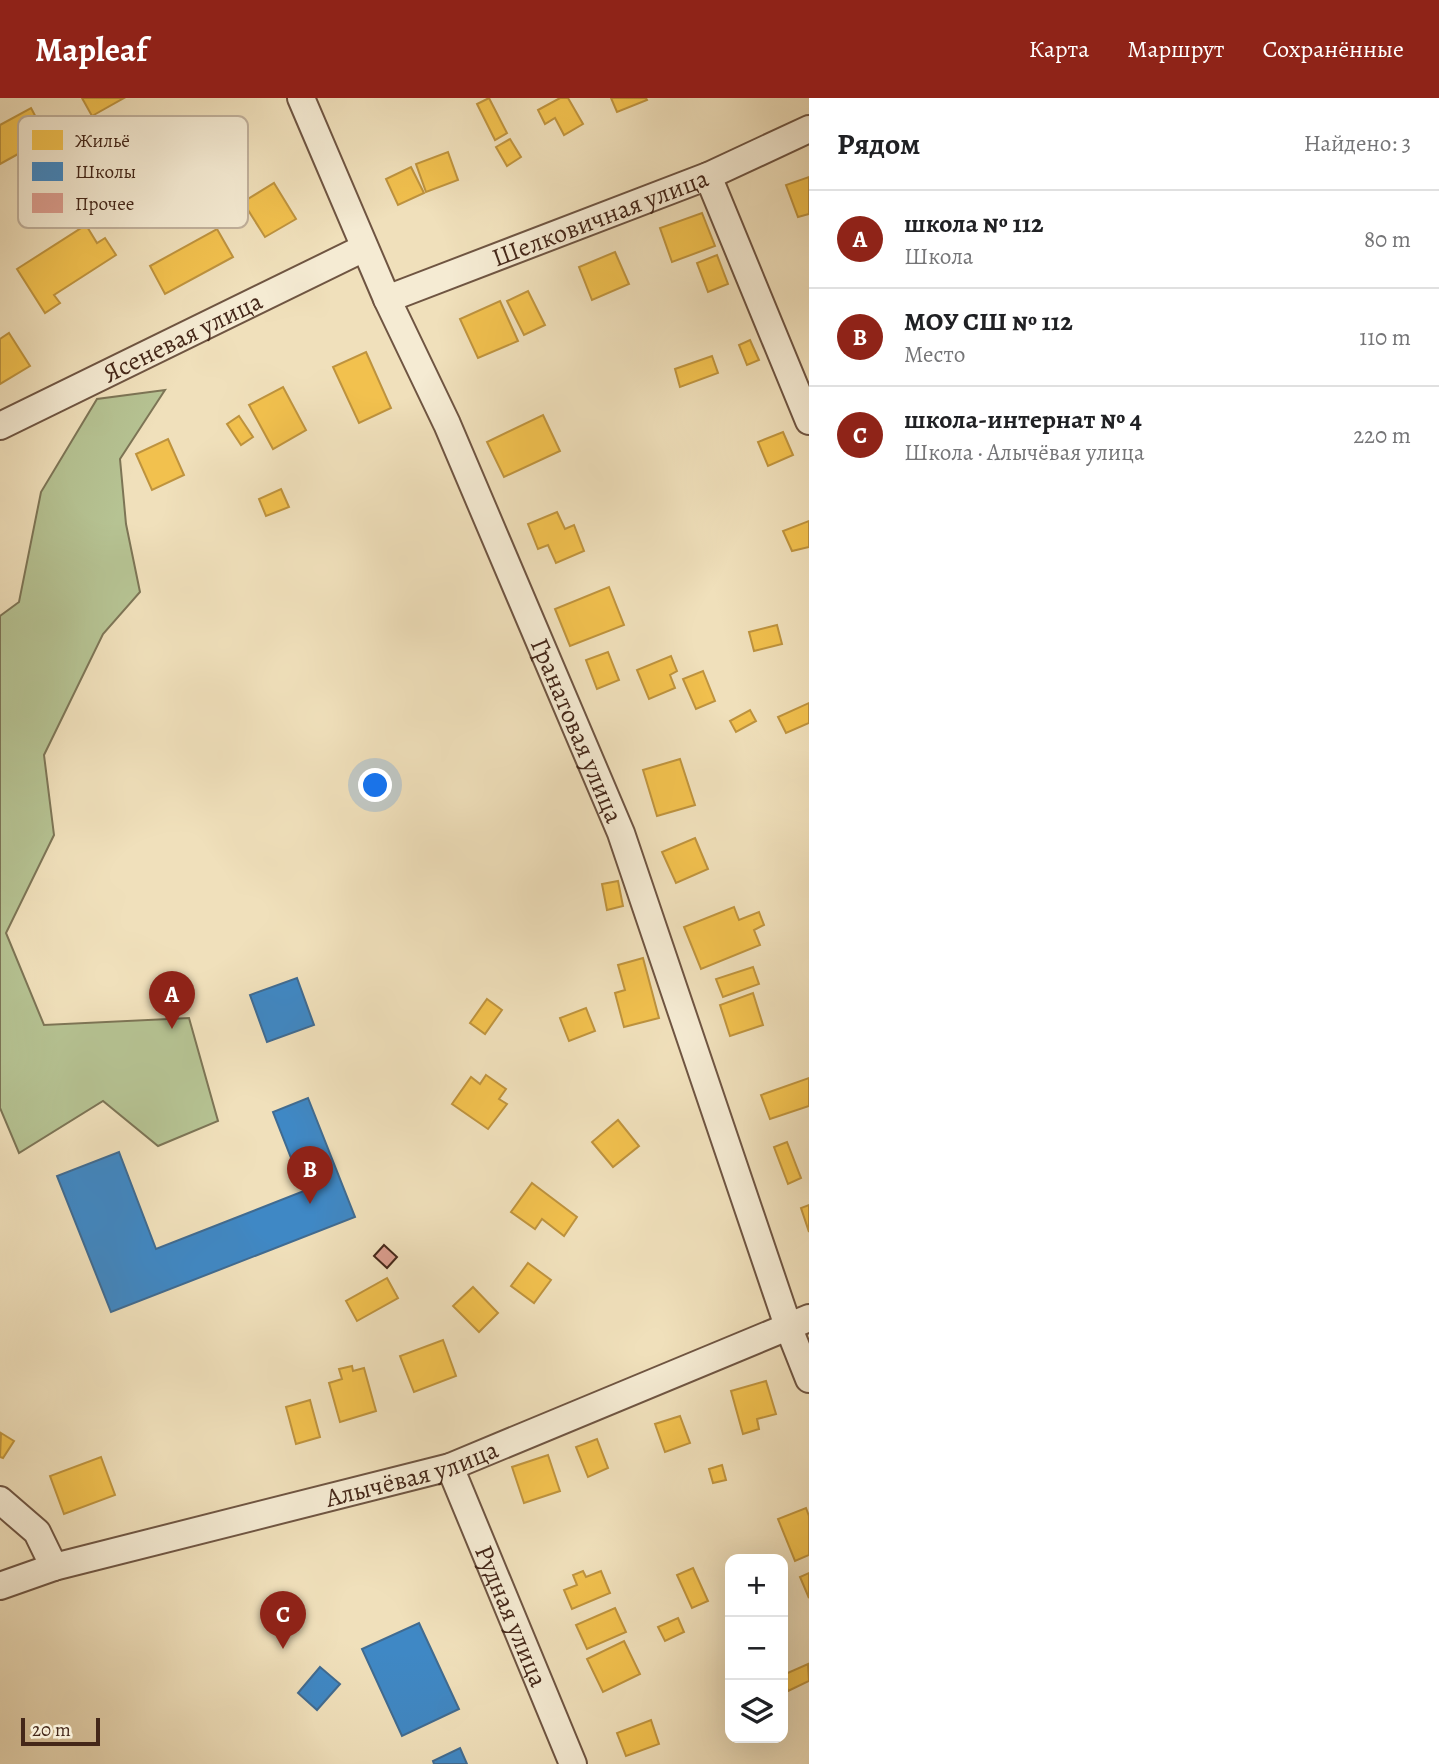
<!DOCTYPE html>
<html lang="ru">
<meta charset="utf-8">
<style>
:root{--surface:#fff;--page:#f2f2f2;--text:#202124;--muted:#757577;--line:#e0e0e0;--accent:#8f2418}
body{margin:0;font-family:Alegreya,serif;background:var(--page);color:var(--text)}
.controls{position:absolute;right:21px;bottom:21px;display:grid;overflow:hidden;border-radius:14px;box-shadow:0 7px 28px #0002}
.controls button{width:63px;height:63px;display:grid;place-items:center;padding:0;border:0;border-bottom:2px solid var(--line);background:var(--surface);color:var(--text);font:35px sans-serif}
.scale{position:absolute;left:21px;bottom:18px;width:79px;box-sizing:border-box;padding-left:7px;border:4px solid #442719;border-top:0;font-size:19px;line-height:24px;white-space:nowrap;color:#442719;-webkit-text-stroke:5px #f5ebd3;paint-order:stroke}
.you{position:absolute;left:376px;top:688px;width:24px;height:24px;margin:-18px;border:5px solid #fff;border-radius:50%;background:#1a73e8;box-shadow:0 0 0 10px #1a73e833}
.badge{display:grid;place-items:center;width:46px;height:46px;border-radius:50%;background:var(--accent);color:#fff;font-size:23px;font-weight:700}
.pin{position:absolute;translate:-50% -58px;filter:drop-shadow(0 2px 4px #0008)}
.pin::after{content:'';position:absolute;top:37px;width:24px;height:21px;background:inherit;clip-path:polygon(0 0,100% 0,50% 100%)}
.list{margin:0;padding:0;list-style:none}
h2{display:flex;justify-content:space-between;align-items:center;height:91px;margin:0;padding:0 28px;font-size:30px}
h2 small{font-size:23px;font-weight:400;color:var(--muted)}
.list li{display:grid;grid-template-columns:46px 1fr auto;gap:21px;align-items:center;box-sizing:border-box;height:98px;padding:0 28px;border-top:2px solid var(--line)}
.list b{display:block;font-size:26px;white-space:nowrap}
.list p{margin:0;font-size:23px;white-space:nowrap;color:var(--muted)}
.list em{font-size:23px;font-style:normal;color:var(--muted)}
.icon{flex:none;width:38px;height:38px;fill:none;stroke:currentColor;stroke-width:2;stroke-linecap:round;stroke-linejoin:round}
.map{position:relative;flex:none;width:809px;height:1666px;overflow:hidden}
header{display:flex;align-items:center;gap:42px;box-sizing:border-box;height:98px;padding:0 35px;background:var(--accent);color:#fff}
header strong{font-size:33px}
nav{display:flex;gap:38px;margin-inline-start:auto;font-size:24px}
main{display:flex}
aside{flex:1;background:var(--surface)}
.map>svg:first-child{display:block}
</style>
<header>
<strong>Mapleaf</strong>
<nav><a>Карта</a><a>Маршрут</a><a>Сохранённые</a></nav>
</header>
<main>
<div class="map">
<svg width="809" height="1666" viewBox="0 0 809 1666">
<rect width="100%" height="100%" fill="#f0e0bb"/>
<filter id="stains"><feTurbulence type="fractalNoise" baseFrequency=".00286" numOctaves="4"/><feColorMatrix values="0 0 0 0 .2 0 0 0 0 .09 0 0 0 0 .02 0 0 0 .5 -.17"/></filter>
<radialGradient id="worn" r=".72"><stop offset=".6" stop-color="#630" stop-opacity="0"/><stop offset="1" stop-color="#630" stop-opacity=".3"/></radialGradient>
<polygon fill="#b6c393" stroke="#7d7556" stroke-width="2" points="165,292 120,361 126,426 140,494 103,536 44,657 54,737 6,835 44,927 189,920 218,1023 158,1048 103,1003 19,1055 0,1010 0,518 19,504 41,394 97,301"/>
<g fill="#f2c14e" stroke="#be933e" stroke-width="2">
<polygon points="82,0 124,0 92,18"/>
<polygon points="489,0 507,35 495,42 477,6"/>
<polygon points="560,0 568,0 583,26 564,37 555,20 545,26 538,12"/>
<polygon points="611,0 646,0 647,2 617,14"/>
<polygon points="31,10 47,40 0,66 0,27"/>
<polygon points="510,41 521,59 507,68 496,49"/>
<polygon points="448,54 458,82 426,94 416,66"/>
<polygon points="411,69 424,95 398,107 386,81"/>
<polygon points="809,79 809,116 798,119 786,87"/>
<polygon points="274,85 296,121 265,139 243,104"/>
<polygon points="702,115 715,148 672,164 660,130"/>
<polygon points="86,127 97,145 105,140 116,157 54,197 60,205 45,215 17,171"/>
<polygon points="217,131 233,159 165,196 150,168"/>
<polygon points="615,154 629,186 592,202 579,169"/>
<polygon points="717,157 728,186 708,194 697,165"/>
<polygon points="528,193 545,227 524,237 507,203"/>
<polygon points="500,203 518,243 478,260 460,221"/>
<polygon points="9,235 30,268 0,286 0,241"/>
<polygon points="750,242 759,262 747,267 739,247"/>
<polygon points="366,254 391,310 359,325 333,269"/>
<polygon points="712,258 718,275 680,289 675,271"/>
<polygon points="283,289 306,332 273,351 249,307"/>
<polygon points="543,317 560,353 504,379 487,344"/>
<polygon points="239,318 253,339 241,347 227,326"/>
<polygon points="783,334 793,357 768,368 758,344"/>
<polygon points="168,341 184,377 152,392 136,356"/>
<polygon points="281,391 289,409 266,418 259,401"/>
<polygon points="557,414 565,431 574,427 584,453 556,465 548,447 538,451 528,426"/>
<polygon points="809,423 809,449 792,453 783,433"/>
<polygon points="609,489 624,527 570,548 555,511"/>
<polygon points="777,527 782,546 754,553 749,534"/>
<polygon points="608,554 619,582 597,591 586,562"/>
<polygon points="671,558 677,573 670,577 675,590 649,601 637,572"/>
<polygon points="703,573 715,603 696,611 683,581"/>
<polygon points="809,605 809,625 786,635 778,619"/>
<polygon points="750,612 756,623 736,634 730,623"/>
<polygon points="680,661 695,707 657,718 643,672"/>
<polygon points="695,740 708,771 676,785 662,754"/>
<polygon points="618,783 623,808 607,812 602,786"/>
<polygon points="734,809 739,822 759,814 764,827 754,832 760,847 701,871 684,829"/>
<polygon points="643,860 659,920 624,929 615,895 625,892 618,867"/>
<polygon points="753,869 759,886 723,899 716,881"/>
<polygon points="753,895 763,927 730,938 720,907"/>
<polygon points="487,901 502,912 485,936 470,925"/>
<polygon points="586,910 595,933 569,943 560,920"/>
<polygon points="486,977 506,991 499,1001 507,1006 488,1031 452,1006 471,979 480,986"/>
<polygon points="809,980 809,1008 770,1021 761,997"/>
<polygon points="618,1022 639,1048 613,1069 592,1044"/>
<polygon points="787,1044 801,1080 788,1086 774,1049"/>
<polygon points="532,1085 577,1119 564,1138 542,1121 535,1131 511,1114"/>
<polygon points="809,1107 809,1134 801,1110"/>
<polygon points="528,1165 551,1182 534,1205 511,1188"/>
<polygon points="387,1180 398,1200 357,1223 346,1203"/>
<polygon points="473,1189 498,1215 479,1234 453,1208"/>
<polygon points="443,1242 456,1278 414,1294 400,1258"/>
<polygon points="352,1268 353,1273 364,1270 376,1313 340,1324 329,1285 342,1281 339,1271"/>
<polygon points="766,1283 776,1316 757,1321 759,1331 743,1336 731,1293"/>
<polygon points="310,1302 320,1339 296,1346 286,1309"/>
<polygon points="680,1318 690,1345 665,1354 655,1326"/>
<polygon points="1,1335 14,1343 3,1360 0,1359"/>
<polygon points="597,1341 608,1370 588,1379 576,1349"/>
<polygon points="548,1357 560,1393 524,1405 512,1369"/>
<polygon points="101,1359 115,1397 64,1416 50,1378"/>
<polygon points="722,1367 726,1382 713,1385 709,1371"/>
<polygon points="806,1410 809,1418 809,1457 795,1463 778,1421"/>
<polygon points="693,1470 708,1503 692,1510 677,1477"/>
<polygon points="583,1473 586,1479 601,1473 610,1495 572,1511 564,1492 577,1487 573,1477"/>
<polygon points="809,1475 809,1500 800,1479"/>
<polygon points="615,1510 626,1534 587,1551 576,1527"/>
<polygon points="678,1520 684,1534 665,1543 658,1529"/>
<polygon points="624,1543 640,1576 603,1594 587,1561"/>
<polygon points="808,1566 809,1583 788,1593 783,1577"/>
<polygon points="651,1622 659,1646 626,1658 617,1635"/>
</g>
<g fill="#3f88c5" stroke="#406b91" stroke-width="2">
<polygon points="297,880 314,927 267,944 250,897"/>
<polygon points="308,1000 355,1119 111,1214 57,1078 119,1054 156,1151 304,1093 273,1014"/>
<polygon points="419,1525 459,1611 402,1638 362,1551"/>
<polygon points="320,1569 340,1586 317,1612 298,1595"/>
<polygon points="460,1650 467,1666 434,1666 433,1663"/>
</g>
<polygon fill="#dc9e8f" stroke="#442719" stroke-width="2" points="384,1147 397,1159 387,1170 374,1158"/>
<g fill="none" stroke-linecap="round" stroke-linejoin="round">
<defs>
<g id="street">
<path id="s1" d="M301,0L387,201L447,326L621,735L788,1228L809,1281"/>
<polyline points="708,78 809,323"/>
<path id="s2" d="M387,201L708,78L809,31"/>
<path id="s3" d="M0,328L364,150"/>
<path id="s4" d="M450,1369L573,1666"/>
<polyline points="0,1402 37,1434 54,1469"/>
<path id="s5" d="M0,1488L54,1469L450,1369L809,1220"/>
</g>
</defs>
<use href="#street" stroke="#6f5542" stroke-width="30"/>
<use href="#street" stroke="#f5ebd3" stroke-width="26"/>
</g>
<g text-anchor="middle" stroke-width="7" stroke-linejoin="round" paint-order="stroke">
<g font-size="26" fill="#442719" stroke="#f5ebd3">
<text dy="9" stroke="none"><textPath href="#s2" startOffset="228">Шелковичная улица</textPath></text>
<text dy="9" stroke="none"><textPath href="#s3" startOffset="203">Ясеневая улица</textPath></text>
<text dy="9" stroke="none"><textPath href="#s1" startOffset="690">Гранатовая улица</textPath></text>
<text dy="9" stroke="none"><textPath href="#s5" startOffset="427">Алычёвая улица</textPath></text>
<text dy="9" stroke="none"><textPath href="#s4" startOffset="161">Рудная улица</textPath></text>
</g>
</g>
<rect x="18" y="18" width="230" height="112" rx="10" fill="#f5ebd3" stroke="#c0b09b" stroke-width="2"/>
<rect x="32" y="32" width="31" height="20" fill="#f2c14e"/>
<rect x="32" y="64" width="31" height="19" fill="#3f88c5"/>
<rect x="32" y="95" width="31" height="20" fill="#dc9e8f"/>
<g font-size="19" fill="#442719">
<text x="75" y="49">Жильё</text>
<text x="75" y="80">Школы</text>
<text x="75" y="112">Прочее</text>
</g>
<rect width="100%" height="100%" filter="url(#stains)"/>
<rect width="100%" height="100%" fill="url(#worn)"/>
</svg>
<div class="controls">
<button>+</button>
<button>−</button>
<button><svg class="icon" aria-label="layers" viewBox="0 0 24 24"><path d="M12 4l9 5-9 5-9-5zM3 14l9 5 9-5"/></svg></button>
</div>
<div class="scale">20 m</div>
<div class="you"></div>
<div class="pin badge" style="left:172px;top:931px">A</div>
<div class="pin badge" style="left:310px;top:1106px">B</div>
<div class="pin badge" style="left:283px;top:1551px">C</div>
</div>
<aside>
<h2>Рядом<small>Найдено: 3</small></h2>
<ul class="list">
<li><span class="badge">A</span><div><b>школа № 112</b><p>Школа</p></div><em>80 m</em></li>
<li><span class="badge">B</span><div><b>МОУ СШ № 112</b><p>Место</p></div><em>110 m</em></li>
<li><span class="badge">C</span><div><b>школа-интернат № 4</b><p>Школа · Алычёвая улица</p></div><em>220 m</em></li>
</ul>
</aside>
</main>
